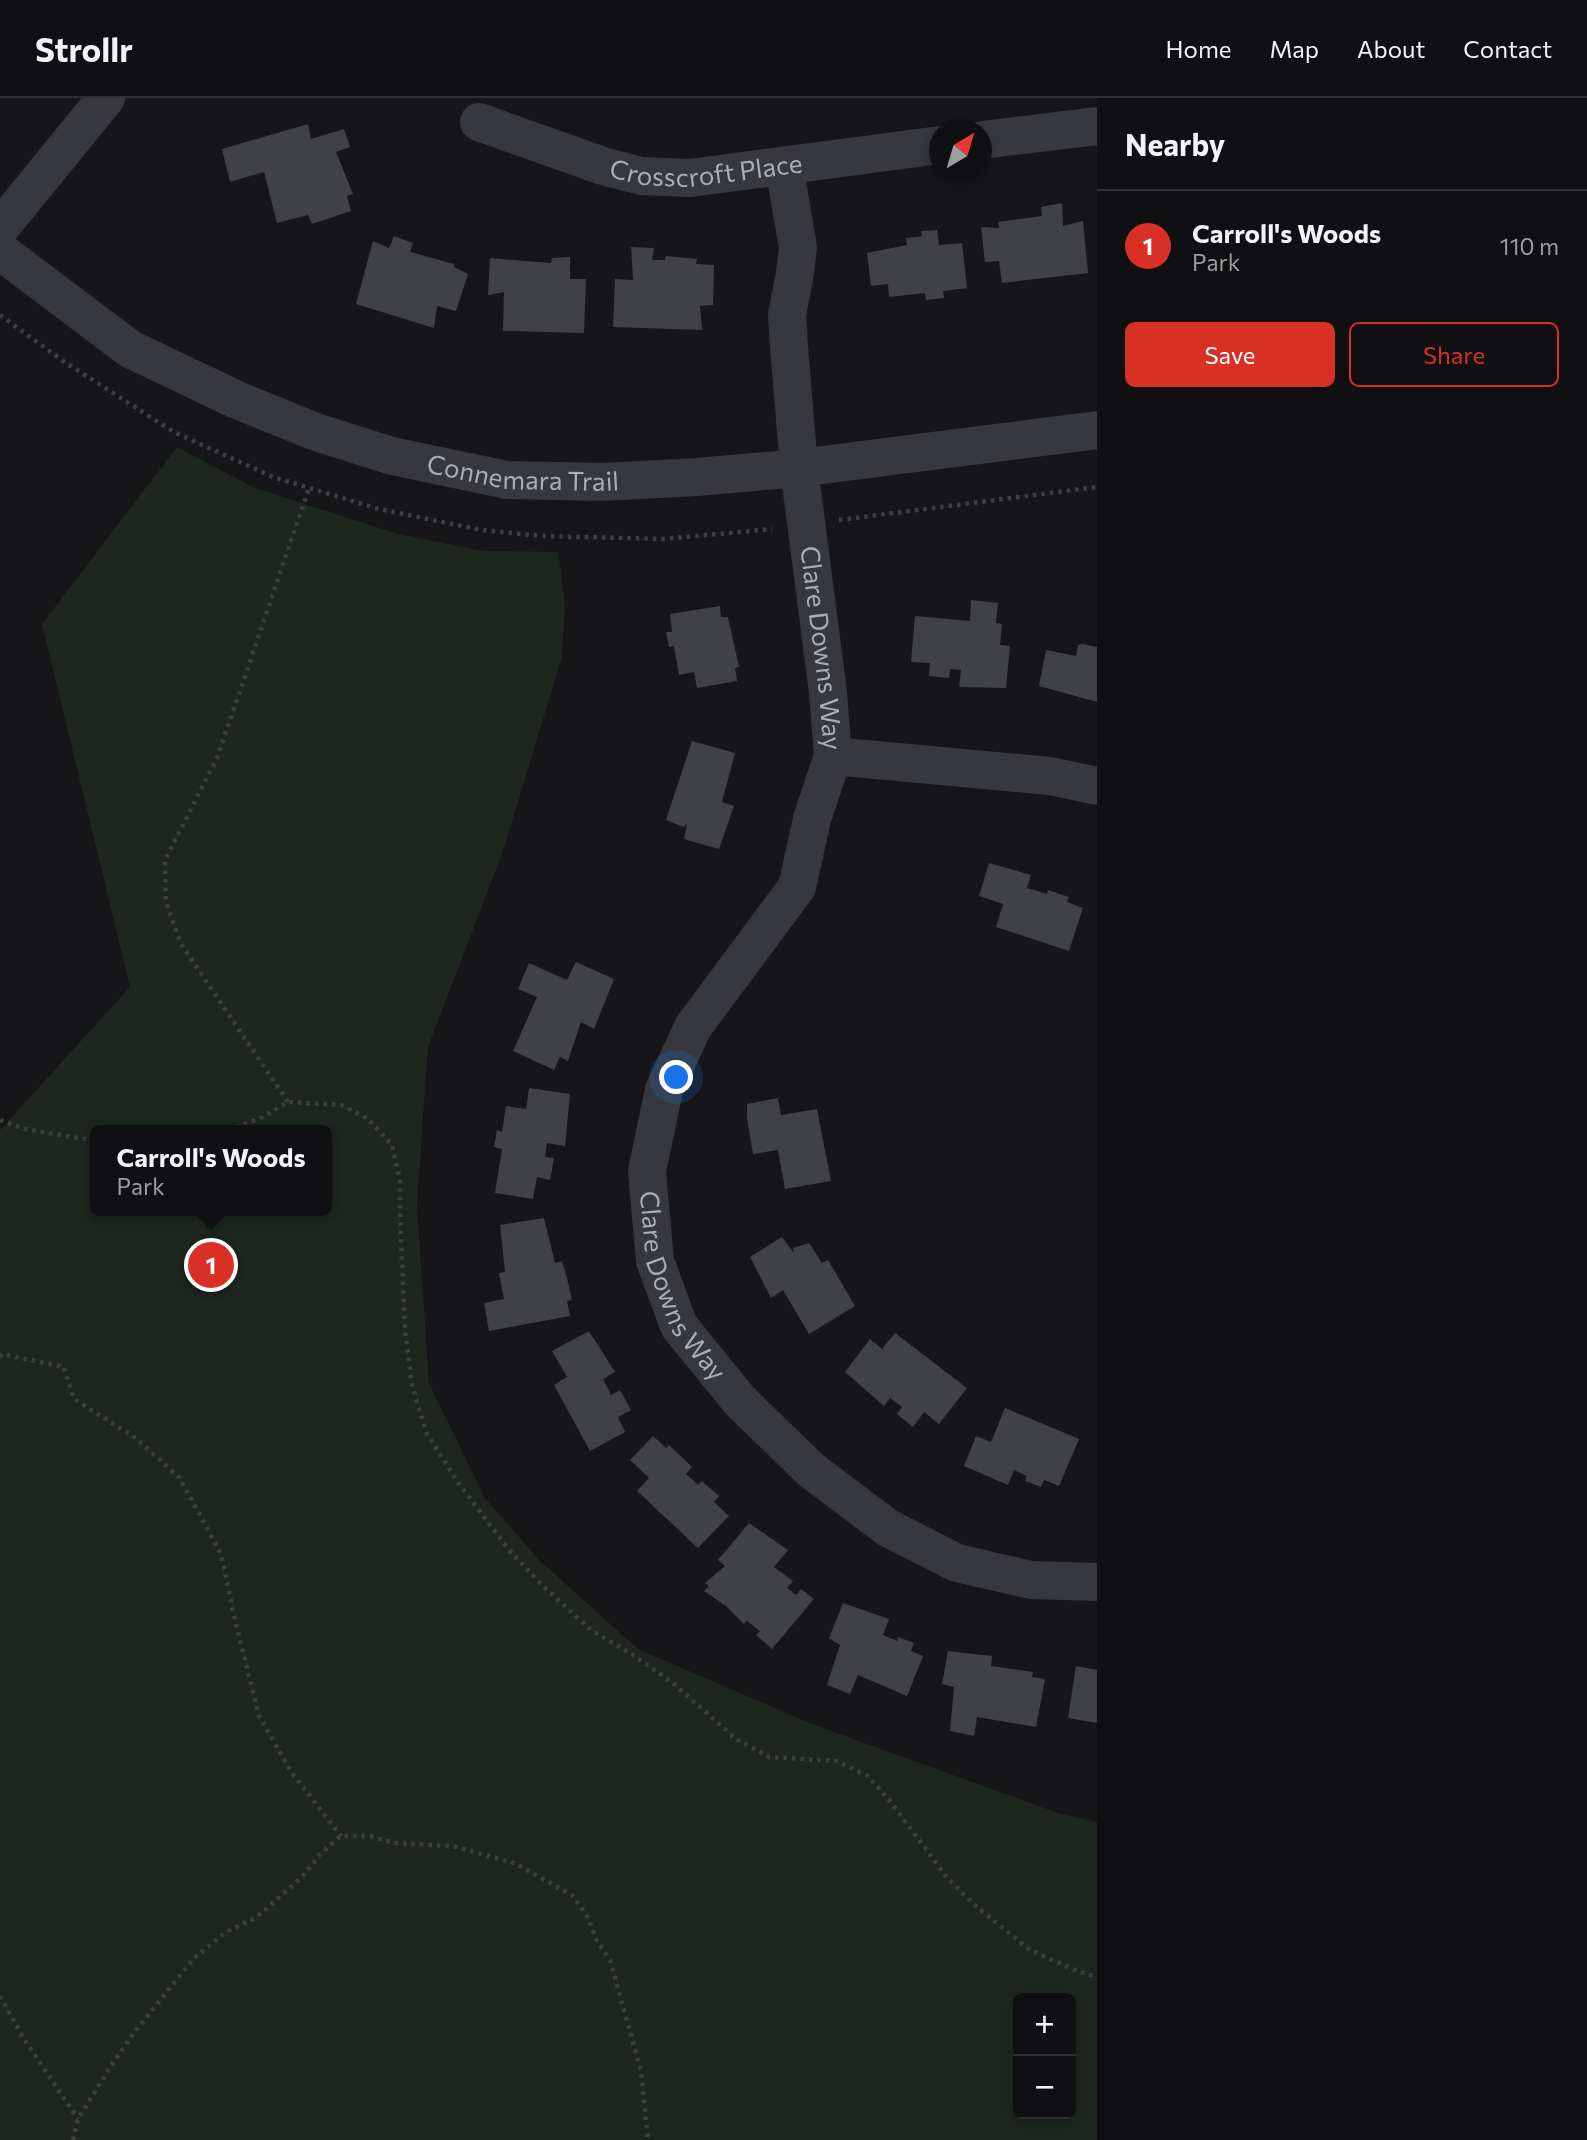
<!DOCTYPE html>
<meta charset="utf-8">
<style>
:root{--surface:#101012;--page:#1e1e20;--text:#f1f3f6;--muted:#9c9d9f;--line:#303032;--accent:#d93025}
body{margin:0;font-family:Commissioner,sans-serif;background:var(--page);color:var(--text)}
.controls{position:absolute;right:21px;bottom:21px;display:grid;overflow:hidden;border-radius:10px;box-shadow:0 4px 10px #0003}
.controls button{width:63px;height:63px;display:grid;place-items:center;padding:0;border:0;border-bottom:2px solid var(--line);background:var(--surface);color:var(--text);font:35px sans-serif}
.compass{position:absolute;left:929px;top:21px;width:63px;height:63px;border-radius:50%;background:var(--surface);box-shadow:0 4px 10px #0003;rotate:38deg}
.you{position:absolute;left:677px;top:980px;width:24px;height:24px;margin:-18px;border:5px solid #fff;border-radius:50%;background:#1a73e8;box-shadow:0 0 0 10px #1a73e833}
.badge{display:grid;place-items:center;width:46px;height:46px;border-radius:50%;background:var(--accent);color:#fff;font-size:23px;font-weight:700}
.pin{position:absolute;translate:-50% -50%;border:4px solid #fff;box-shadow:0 2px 7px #0006}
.popup{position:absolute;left:90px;top:1027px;width:242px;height:91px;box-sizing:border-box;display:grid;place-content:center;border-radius:10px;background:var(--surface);filter:drop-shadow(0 2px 5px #0005);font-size:23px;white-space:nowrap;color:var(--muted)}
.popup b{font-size:26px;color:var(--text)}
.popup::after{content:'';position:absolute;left:50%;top:100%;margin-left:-14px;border:14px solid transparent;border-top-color:var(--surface)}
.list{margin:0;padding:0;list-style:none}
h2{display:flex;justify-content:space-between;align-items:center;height:91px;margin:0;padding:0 28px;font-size:30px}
h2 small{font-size:23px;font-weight:400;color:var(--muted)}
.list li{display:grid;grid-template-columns:46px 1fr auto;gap:21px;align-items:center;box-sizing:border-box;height:112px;padding:0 28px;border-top:2px solid var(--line)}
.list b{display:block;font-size:26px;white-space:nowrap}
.list p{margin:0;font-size:23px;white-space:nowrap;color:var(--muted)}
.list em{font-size:23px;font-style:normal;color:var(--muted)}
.actions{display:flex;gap:14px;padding:21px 28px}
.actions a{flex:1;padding:16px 0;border:2px solid var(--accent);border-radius:10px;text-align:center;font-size:24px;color:var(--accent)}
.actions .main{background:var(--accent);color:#fff}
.map{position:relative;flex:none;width:1097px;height:2042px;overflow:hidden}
header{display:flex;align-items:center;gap:42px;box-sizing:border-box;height:98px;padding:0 35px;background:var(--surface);border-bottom:2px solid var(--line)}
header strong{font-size:33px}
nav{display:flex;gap:38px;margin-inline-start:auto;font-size:24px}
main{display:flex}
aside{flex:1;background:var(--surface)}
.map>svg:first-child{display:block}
</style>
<header>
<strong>Strollr</strong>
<nav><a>Home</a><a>Map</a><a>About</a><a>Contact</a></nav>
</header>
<main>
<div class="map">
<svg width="1097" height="2042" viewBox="0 0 1097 2042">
<rect width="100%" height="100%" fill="#161618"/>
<path fill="#1e261f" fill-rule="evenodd" d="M177,349L255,390L398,436L484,453L558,454L565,505L562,559L503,753L428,949L417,1107L429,1285L485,1400L539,1462L638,1551L812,1626L1058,1715L1097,1724V2042H0V1032L130,889L42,526ZM96,1032H326V1113H96ZM1018,1900H1071V2016H1018Z"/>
<g fill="#404145">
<polygon points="308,26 311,41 344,31 350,49 336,54 353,96 347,98 351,113 312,126 308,117 277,125 264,74 230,84 222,51"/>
<polygon points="1062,105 1063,128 1083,123 1088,175 1002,185 999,163 985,164 981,129 999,130 998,124 1042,118 1041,109"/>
<polygon points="937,132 939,147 962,145 967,190 943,193 944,200 926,202 925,195 889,199 888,186 871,188 867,155 907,147 906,140 922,138 921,133"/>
<polygon points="394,138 413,145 410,154 454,166 454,169 468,176 456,213 437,208 434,230 356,206 373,143 389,150"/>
<polygon points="631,149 654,150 652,162 665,162 666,158 697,161 696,166 714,167 713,207 700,208 702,232 613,229 615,181 633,182"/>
<polygon points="570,159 570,181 586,181 584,235 503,233 504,194 488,197 490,160 551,165 552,160"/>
<polygon points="971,502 998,505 996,525 1002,526 1000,547 1010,548 1006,590 959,589 961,572 950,571 949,580 929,578 930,565 911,564 915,518 970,523"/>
<polygon points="720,508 721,519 728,519 739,569 735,570 737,583 697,590 694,574 679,577 674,548 669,549 666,534 672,534 670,516"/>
<polygon points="1082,546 1097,549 1097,604 1039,588 1046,552 1076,558 1078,547"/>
<polygon points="692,643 735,655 722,704 734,708 719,751 684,741 687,725 684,729 666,722"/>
<polygon points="989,765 1031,777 1027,790 1047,796 1048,792 1069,799 1067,804 1083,810 1069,853 996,829 1003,806 979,798"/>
<polygon points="576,864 614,881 594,931 581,924 568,963 560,959 554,972 513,953 537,899 518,891 529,865 567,882"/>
<polygon points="529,990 570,996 565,1048 547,1045 545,1059 554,1060 550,1082 537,1079 533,1101 495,1095 502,1051 494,1049 497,1032 502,1034 506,1008 526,1011"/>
<polygon points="778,1000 781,1017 817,1011 831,1083 785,1091 778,1052 753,1056 747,1020 747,1006"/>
<polygon points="544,1120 555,1165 562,1163 567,1180 572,1202 567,1203 570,1218 489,1233 484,1205 504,1201 499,1175 505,1174 500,1127"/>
<polygon points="782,1139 794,1155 793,1150 809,1145 822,1165 828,1162 855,1208 809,1236 783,1192 771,1200 750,1159"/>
<polygon points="589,1233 615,1274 603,1281 611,1297 620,1292 631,1312 618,1319 625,1334 590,1353 554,1287 567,1279 552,1253"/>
<polygon points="895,1235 967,1290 939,1326 924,1314 913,1329 897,1316 902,1309 890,1300 884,1308 845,1274 870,1241 882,1251"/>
<polygon points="1005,1310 1079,1341 1059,1388 1044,1382 1041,1389 1025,1383 1027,1378 1014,1372 1008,1387 964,1368 976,1338 991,1344"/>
<polygon points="653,1338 666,1350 669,1347 692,1369 686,1376 698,1387 702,1383 719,1398 714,1404 729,1418 698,1450 637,1393 649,1380 630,1362"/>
<polygon points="749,1425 788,1452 774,1469 793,1483 787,1490 796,1497 801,1491 814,1501 772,1551 756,1537 760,1533 747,1523 744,1526 726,1508 704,1493 709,1488 705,1485 725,1468 718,1462"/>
<polygon points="843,1505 889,1521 883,1537 897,1543 898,1539 914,1545 911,1553 923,1558 907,1598 858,1577 850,1596 827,1587 840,1547 829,1540"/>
<polygon points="948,1553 992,1558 991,1568 1033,1574 1032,1579 1045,1581 1036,1629 977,1619 974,1638 950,1633 954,1589 942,1586"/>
<polygon points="1076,1568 1097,1572 1097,1625 1068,1620"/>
</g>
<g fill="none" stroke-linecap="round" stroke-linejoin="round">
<g stroke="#3d3f44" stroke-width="4.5" stroke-dasharray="3.5 5" stroke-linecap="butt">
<polyline points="0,217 63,263 174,334 273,379 379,411 481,432 541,438 663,441 772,431"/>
<polyline points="839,422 1097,389"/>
<polyline points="288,1004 181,846 166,805 165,762 217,660 309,390"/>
<polyline points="0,1022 25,1031 96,1043"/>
<polyline points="228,1032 259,1021 288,1004 341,1007 367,1020 392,1047 400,1082 400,1115 405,1232 412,1287 427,1336 459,1386 509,1452 541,1486 591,1532 630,1555 673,1585 736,1641 769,1659 836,1663 868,1678 890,1703 948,1781 977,1809 1030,1852 1077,1873 1097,1879"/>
<polyline points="0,1259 2,1256 64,1269 74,1301 134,1339 179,1379 221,1456 235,1522 259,1618 292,1675 341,1738"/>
<polyline points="0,1898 24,1941 78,2021"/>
<polyline points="73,2042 78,2021 111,1968 133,1936 194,1860 226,1834 257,1819 303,1778 320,1756 341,1738 370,1738 394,1745 452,1748 514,1765 572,1797 587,1818 597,1843 610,1862 641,1973 648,2042"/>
</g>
<g stroke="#37383d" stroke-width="38">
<path id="s1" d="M479,24L603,68L641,78L690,80L940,47"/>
<polyline points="982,42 1097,28"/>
<path id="s2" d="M784,68L798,149L795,175L787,217L789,248L799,370L828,594L833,658L812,721L797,789L693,929L664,992L647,1073L655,1163L679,1228L740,1303L811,1372L888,1430L957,1465L1031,1482L1097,1484"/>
<polyline points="0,130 106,0"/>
<path id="s3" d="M0,153L130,251L237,302L316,334L392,358L507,382L603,384L697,379L799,370L1097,332"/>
<polyline points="833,658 1050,678 1097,688"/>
</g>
</g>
<g text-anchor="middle" stroke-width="5" stroke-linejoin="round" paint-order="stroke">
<g font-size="26" fill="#a8adb8" stroke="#111113">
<text dy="9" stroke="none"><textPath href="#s1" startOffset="236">Crosscroft Place</textPath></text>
<text dy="9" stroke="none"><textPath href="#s3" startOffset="579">Connemara Trail</textPath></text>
<text dy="9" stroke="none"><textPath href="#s2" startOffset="486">Clare Downs Way</textPath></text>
<text dy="9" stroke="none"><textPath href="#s2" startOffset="1180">Clare Downs Way</textPath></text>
</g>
</g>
</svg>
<div class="controls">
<button>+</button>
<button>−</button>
</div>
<svg class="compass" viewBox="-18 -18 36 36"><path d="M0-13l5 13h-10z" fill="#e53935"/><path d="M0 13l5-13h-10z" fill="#9c9d9f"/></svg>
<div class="you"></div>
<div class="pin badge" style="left:211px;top:1167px">1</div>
<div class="popup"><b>Carroll's Woods</b>Park</div>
</div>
<aside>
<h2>Nearby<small></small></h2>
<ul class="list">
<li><span class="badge">1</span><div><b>Carroll's Woods</b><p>Park</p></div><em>110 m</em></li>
</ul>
<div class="actions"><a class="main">Save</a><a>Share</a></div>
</aside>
</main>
